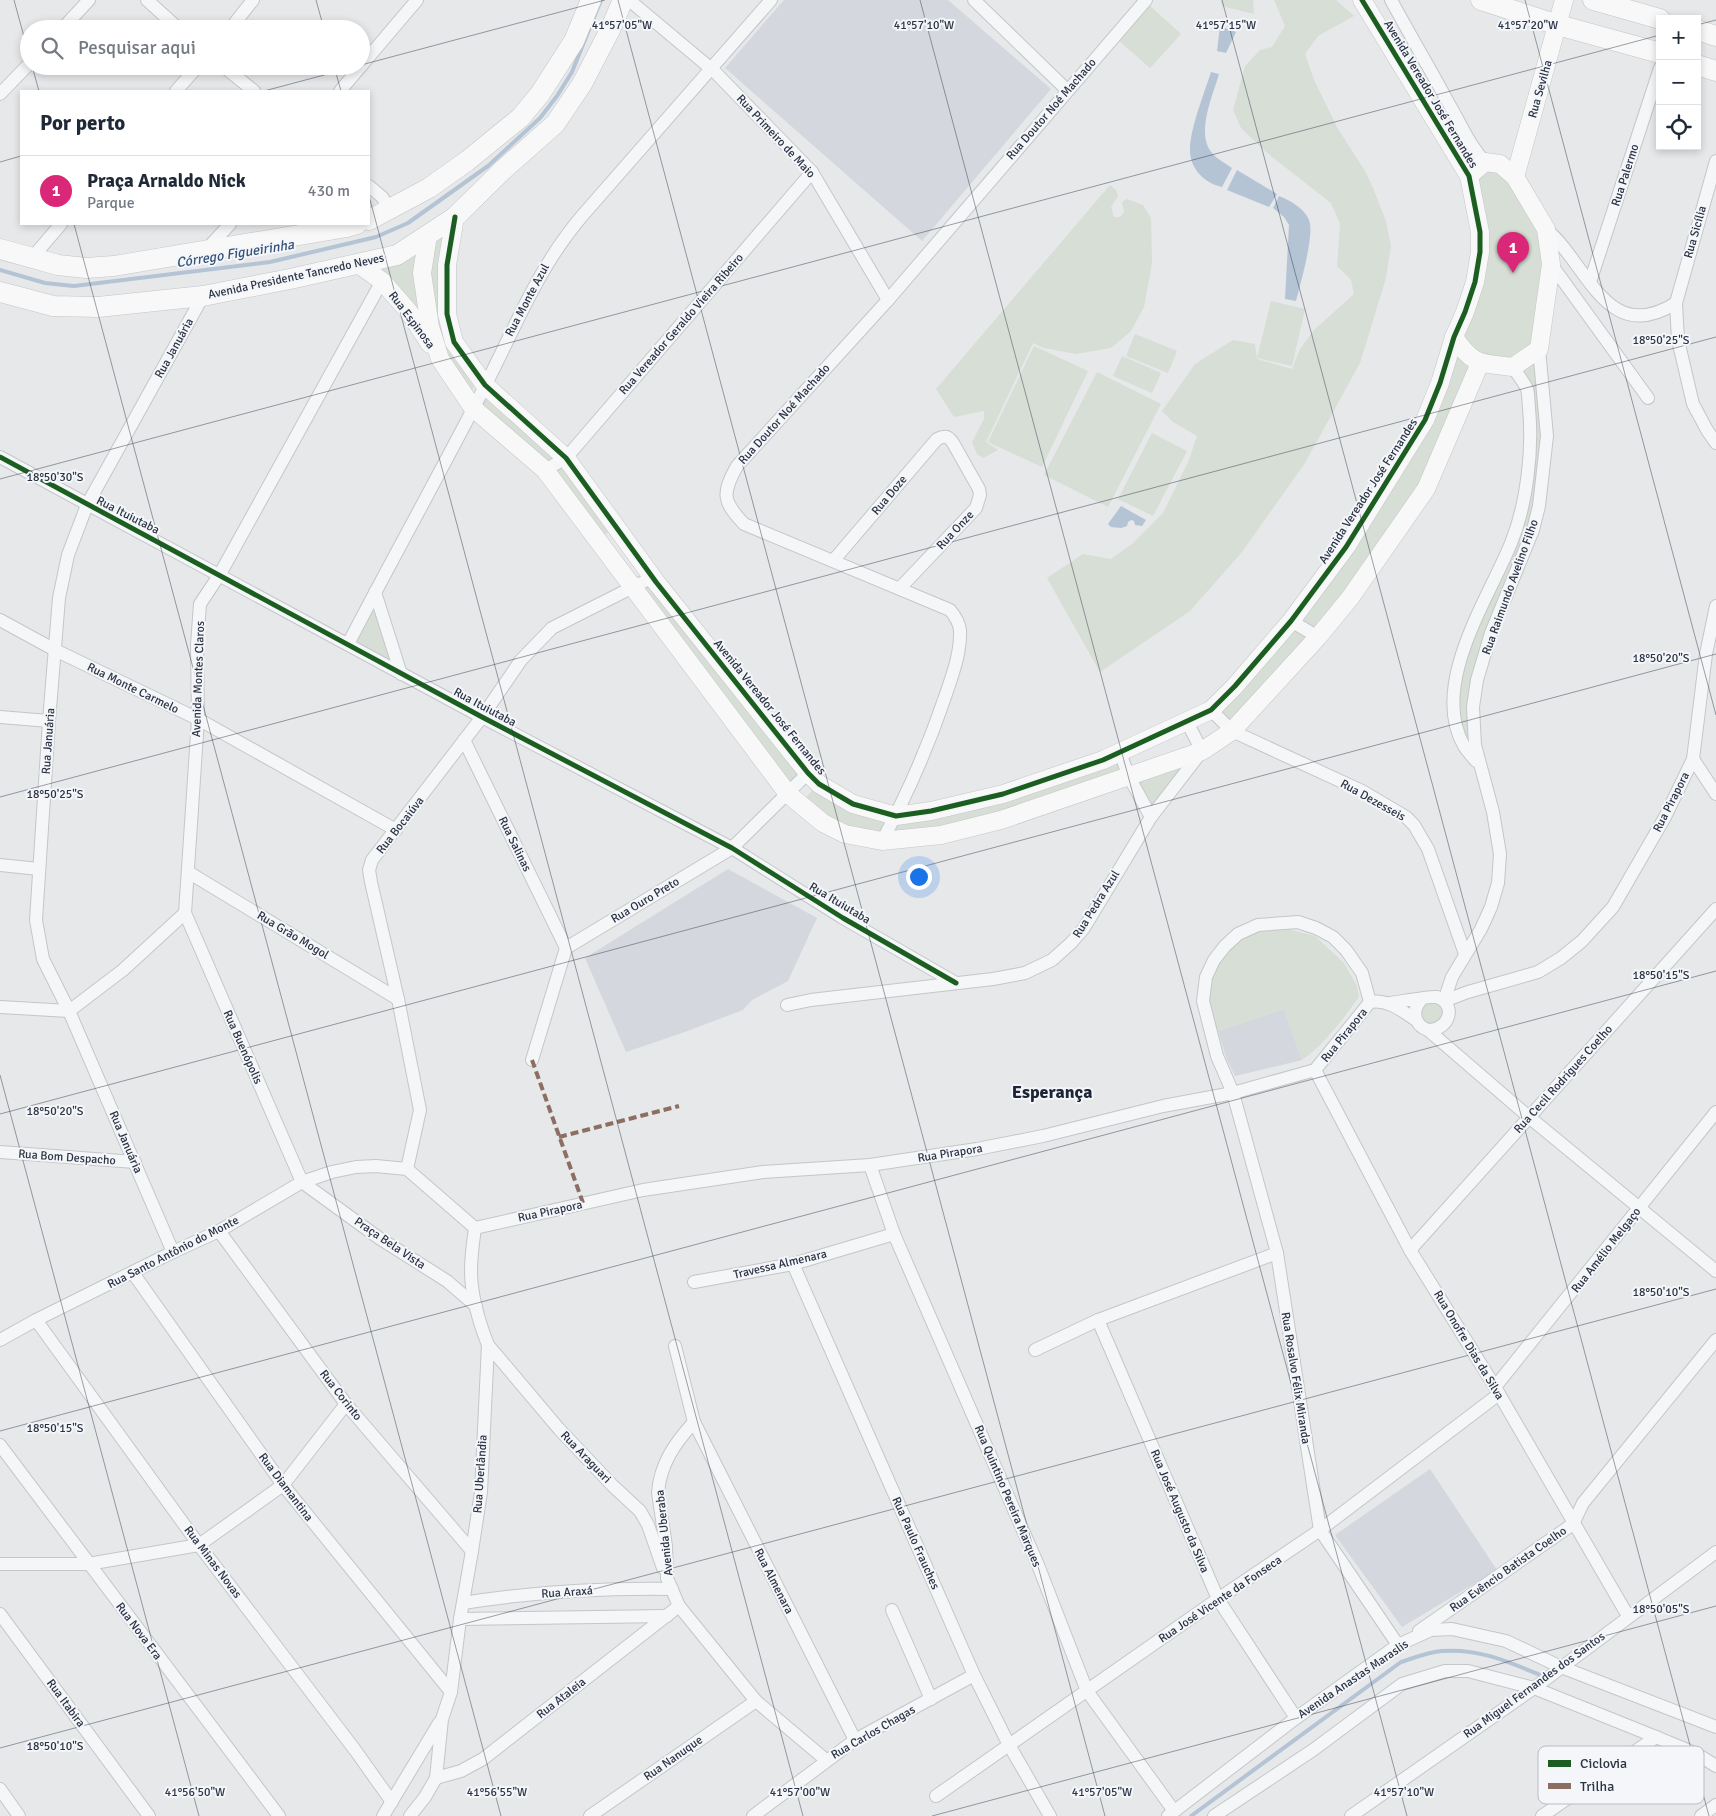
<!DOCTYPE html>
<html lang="pt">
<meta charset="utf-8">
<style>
:root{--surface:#fff;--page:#f2f2f3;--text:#1f2937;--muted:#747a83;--line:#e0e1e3;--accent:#db2777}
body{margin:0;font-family:Signika,sans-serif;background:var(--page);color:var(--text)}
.controls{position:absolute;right:15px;top:15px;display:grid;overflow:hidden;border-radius:0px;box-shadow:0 2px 8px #0003}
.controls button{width:45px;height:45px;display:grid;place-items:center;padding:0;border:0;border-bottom:1px solid var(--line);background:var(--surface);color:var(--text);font:25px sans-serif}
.you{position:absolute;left:918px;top:876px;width:18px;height:18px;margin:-12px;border:4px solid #fff;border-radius:50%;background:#1a73e8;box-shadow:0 0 0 8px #1a73e833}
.badge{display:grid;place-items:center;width:32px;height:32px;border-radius:50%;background:var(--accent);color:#fff;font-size:16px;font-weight:700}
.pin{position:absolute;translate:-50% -41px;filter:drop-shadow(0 1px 2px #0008)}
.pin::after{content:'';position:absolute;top:26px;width:18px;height:15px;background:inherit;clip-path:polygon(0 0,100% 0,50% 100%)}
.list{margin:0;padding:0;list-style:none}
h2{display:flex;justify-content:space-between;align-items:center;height:65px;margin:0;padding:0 20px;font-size:21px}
h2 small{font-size:16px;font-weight:400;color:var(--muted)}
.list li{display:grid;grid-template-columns:32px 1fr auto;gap:15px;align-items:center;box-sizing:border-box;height:70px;padding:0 20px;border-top:1px solid var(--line)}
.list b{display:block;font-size:19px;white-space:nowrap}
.list p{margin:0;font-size:16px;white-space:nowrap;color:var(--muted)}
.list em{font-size:16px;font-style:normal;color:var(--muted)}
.icon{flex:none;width:28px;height:28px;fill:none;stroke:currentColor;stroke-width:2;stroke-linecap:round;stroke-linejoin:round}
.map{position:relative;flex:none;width:1716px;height:1816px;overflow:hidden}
.search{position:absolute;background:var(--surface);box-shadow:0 2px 8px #0003;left:20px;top:20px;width:350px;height:55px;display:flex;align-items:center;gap:12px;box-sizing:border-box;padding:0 18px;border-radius:28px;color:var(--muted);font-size:19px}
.panel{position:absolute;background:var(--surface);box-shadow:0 2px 8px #0003;left:20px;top:90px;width:350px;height:135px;border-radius:0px}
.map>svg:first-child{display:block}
</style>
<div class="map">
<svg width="1716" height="1816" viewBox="0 0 1716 1816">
<rect width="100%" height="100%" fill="#e6e8ea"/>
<g fill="#d4d7dd">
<polygon points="784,0 948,0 1051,89 922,241 725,68"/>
<polygon points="728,869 817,918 788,981 752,1000 743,1010 682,1033 626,1052 585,958"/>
<polygon points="1284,1009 1302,1060 1235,1076 1227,1060 1218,1031"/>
<polygon points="1430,1469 1497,1570 1402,1627 1335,1535"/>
</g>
<g fill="#d6ded6">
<polygon points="1221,0 1253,0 1254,14 1222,6"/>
<polygon points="1274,0 1336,0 1354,16 1318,36 1305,54 1314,80 1338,129 1365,171 1373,188 1386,221 1391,246 1386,278 1360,363 1305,463 1242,552 1190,611 1100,672 1047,578 1083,554 1111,559 1132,544 1163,513 1189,460 1197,436 1173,422 1162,411 1195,364 1233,340 1255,344 1257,359 1292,369 1300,349 1314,330 1354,294 1351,280 1337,266 1340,224 1331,203 1266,152 1241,128 1233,110 1245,66 1260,50 1272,47 1285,26"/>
<polygon points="1149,5 1181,34 1150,68 1117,39"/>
<polygon points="1500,164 1546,229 1539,349 1547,436 1539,506 1477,680 1479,765 1458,730 1459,662 1512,542 1525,486 1527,389 1513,367 1480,363 1426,489 1380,554 1232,731 1211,710 1291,621 1425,420 1475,282 1469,176"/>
<polygon points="1110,185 1116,190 1118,196 1111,207 1114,217 1120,217 1124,212 1122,202 1127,199 1143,205 1151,218 1152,263 1144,307 1131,331 1111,348 1076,354 1044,348 1033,343 986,442 998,450 983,458 977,454 972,442 984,419 984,411 954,417 936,389"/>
<polygon points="455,217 447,304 479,379 466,400 431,345 358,264"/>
<polygon points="1271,301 1305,309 1292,366 1257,358"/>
<polygon points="1135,334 1177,351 1168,373 1126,356"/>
<polygon points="1034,346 1088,371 1042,467 988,442"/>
<polygon points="1122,356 1161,373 1152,393 1113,376"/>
<polygon points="1097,372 1161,404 1108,507 1044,475"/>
<polygon points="485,385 566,458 616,527 597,540 545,470 473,408"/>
<polygon points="1152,433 1187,451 1153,516 1118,499"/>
<polygon points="653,577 808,773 788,794 634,588"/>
<polygon points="375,592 401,674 348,644"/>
<polygon points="1202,751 1151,817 1128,777 1058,801 882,841 799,804 819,784 896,816 1120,753 1129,777"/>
<path d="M1271,928H1284L1315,936L1344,963L1357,986L1359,997C1342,1020 1326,1043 1302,1060L1284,1009L1218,1031C1214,1021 1210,1011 1208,1001C1205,978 1221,949 1241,938C1250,933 1261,931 1271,928Z"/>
<polygon points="1427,997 1449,1012 1428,1030 1415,1008"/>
</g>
<g fill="#b4c4d5">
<polygon points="1220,26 1236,32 1226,53 1217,51"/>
<path d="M1211,72L1219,74C1213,95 1199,125 1208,147C1213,157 1223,162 1232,168L1222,187C1204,183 1189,168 1190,148C1191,126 1204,94 1211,72Z"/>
<polygon points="1237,170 1277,194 1269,207 1227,190"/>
<path d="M1279,196C1290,200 1305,209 1309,220C1315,234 1300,285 1296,301L1285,299L1289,225L1284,217L1273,208Z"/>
<polygon points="1121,506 1146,520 1142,526 1135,525 1134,521 1131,520 1128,522 1127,526 1121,528 1111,527 1108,524"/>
</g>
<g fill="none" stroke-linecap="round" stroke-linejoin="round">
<g stroke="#b4c4d5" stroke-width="4">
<polyline points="0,270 45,283 74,286 270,262 376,237 408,223 488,166 540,118 557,96 572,72 601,0"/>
<path d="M1191,1816L1401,1662C1414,1658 1428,1652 1442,1651C1480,1648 1511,1663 1545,1677"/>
</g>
<defs>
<g id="street">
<polyline points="147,0 179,29"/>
<polyline points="629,0 715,72 812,172 888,300"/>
<polyline points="974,0 1067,90"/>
<path d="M1391,0C1410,35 1430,69 1449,104C1461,124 1469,145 1485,162"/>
<polyline points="62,29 89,0"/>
<polyline points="230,29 253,0"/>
<polyline points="223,66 254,91"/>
<polyline points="361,66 417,0"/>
<polyline points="176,91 198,66"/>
<polyline points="340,91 361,66"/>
<polyline points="0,94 29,64"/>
<polyline points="1716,161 1676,303 1678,340 1693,404 1707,430 1716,443"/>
<polyline points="369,186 382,197 390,209"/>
<path d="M1546,229C1588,264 1606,347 1676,303"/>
<polyline points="206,250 230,224"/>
<polyline points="32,258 61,224"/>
<polyline points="1551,264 1648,398"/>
<polyline points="1590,282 1660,68"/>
<polyline points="0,457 482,717 732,848 843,918 956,983"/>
<polyline points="545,470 566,458 812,172"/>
<path d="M833,561L937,439C945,435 948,436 953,443L979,489L980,495L976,508L900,588"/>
<polyline points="375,592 401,674"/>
<polyline points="0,620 55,650 198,719 396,830"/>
<polyline points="1291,621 1318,637"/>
<path d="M348,644C393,558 440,473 485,386C516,326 537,269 582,216L771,0"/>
<polyline points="1211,710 1232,731 1362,791 1406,817 1414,825 1428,849 1465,954"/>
<polyline points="0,717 49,721"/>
<polyline points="464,740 566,948"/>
<polyline points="1120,753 1129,777 1151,817"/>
<polyline points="1693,759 1716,794"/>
<path d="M1476,761C1472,756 1467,751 1464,746C1429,685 1489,598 1511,543C1527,504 1533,450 1529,408C1528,402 1529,395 1527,389C1524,382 1517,374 1513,367"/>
<path d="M882,841C907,795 928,747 945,697C952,676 961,653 960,630C959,622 955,616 950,610L744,524C722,501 722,493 737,466L888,300L1146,0"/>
<polyline points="0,865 39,869"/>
<polyline points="188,872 398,999"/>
<polyline points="185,913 302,1182 379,1238 447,1281 476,1306"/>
<polyline points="1444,1001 1452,977 1481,929 1491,907 1498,883 1500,854 1493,812 1475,745 1473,707 1477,680 1491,633 1533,530 1539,506 1547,436 1539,349"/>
<polyline points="1444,1001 1468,992 1538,972 1561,958 1582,941 1613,907 1665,817 1693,759 1706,654 1716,606"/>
<polyline points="1370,1002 1362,973 1346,950 1333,937 1316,928 1298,922 1258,925 1238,934 1225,946 1214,960 1206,977 1203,1001 1217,1056 1233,1093 1277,1253 1320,1530 1398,1645"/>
<path d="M1390,1003C1398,1002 1432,996 1437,997C1457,1004 1450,1030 1428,1030C1414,1025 1411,1010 1422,999"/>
<polyline points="787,1005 811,1000 993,979 1025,973 1052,960 1071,943 1084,928 1151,817 1202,751 1187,722"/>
<polyline points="0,1007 69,1011 123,970 185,913 198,719 197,645 200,604 220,574 382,281"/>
<polyline points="1428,1030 1529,1117 1716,1271"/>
<polyline points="532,1060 566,948 732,848 808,773"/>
<polyline points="1315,1070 1410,1250 1495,1387 1628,1616"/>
<polyline points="0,1152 135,1162"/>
<polyline points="870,1165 894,1234 1038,1565 1087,1691 1174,1811"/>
<polyline points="407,1169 420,1110 398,999 371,882 369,870 372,860 482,717 521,660 552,628 653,577"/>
<path d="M475,1228L643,1190L763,1172L870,1165L977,1149L1043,1136L1163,1106L1233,1093L1315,1070L1370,1002C1388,999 1401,1010 1416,1020"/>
<polyline points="219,1231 346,1404 472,1551"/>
<polyline points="1410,1250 1716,909"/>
<polyline points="173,1252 69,1011 43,959 36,920 49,721 59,598 68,555 87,505 203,296"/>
<polyline points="793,1264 974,1675 1009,1745 1050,1816"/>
<polyline points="133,1273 283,1485 451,1692"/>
<polyline points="694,1282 793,1264 894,1234"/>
<polyline points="36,1320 199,1545 355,1750 392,1802"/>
<polyline points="1098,1320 1218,1599 1296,1718"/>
<polyline points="0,1340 36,1320 173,1252 219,1231 302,1182 332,1172 356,1167 376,1166 407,1169 475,1228"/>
<polyline points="488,1345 559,1429 613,1486 640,1511 648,1525 663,1568"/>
<polyline points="675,1346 694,1422 855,1740"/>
<polyline points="1035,1350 1098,1320 1277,1253"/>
<polyline points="1495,1387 1716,1112"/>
<path d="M694,1422C675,1443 660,1464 658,1493L666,1546L667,1578L679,1606L756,1701L826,1760"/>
<polyline points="0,1445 279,1816"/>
<polyline points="0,1564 88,1564 199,1545 283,1485 346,1404"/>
<path d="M463,1603C532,1592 601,1588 672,1589"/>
<polyline points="892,1610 931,1699"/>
<polyline points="0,1614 149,1816"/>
<polyline points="460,1619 667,1616"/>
<polyline points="1419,1631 1573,1524 1583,1503 1716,1340"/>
<polyline points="436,1778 461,1771 483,1759 679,1606"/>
<polyline points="0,1789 19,1816"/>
<polyline points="936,1796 1218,1599 1320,1530 1499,1394"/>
<polyline points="383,1816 439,1723"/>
<path d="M410,1816L425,1797L436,1778L442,1719L451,1692L460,1619L472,1551L481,1492L488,1345C479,1322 471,1296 471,1271C471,1257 473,1242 475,1228"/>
<polyline points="590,1816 756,1701"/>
<polyline points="753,1816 855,1740 974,1675"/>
<polyline points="1168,1816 1296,1718 1398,1645 1431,1630 1452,1629 1506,1641 1561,1667 1716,1727"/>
<polyline points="1214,1816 1313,1750 1402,1684 1445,1671 1468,1671 1534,1688 1656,1737 1697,1754 1716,1766"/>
<polyline points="1351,1816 1534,1688 1716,1552"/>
<polyline points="1542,1816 1656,1737"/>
<polyline points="1701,1816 1716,1805"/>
</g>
<g id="secondary">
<polyline points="1515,177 1564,0"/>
<polyline points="455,217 447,265 447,314 454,342 485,385 566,458 656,582 808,773 819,784 853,804 896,816 931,811 1003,794 1103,760 1211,710 1235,686 1291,621 1346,547 1425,420 1440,383 1454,337 1465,312 1475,282 1480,252 1480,232 1469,176 1362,0"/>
<polyline points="428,235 422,273 430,327 440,359 473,408 545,470 788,794 823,823 845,834 882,841 941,835 1001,820 1202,751 1232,731 1318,637 1350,598 1426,489 1480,363"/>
<polyline points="358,264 382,281 409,312 430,344"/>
<path d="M1454,337C1473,366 1481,363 1513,367L1539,349L1551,264L1546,229L1515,177L1500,164L1485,162L1469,176"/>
</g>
<g id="primary">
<polyline points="1481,0 1558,25 1660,53"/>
<polyline points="1593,0 1660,19"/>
<polyline points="1697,30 1716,36"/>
<polyline points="1697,65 1716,71"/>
<polyline points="369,220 429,188 467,161 520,118 540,94 574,41 591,0"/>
<polyline points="0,249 58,265 86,268 114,266 347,227 357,224"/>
<polyline points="0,292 53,306 98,307 203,296 290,279 397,255 455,217 504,169 555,124 582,84 610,30 623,0"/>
</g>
</defs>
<use href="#street" stroke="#c4c6c8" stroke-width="14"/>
<use href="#secondary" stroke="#c4c6c8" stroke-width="19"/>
<use href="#primary" stroke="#c2c5c8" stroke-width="21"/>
<use href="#street" stroke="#f5f6f7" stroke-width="12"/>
<use href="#secondary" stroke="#f8f8f8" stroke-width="18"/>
<use href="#primary" stroke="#f8f8f8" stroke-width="20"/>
<g stroke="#8d6e63" stroke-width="4" stroke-dasharray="8 4" stroke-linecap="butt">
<polyline points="532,1060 583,1203"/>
<polyline points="559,1137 679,1106"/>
</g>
<defs>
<g id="cycleway">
<polyline points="455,217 447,265 447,314 454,342 485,385 566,458 656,582 808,773 819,784 853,804 896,816 931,811 1003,794 1103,760 1211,710 1235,686 1291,621 1346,547 1425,420 1440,383 1454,337 1465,312 1475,282 1480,252 1480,232 1469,176 1362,0"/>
<polyline points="0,457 482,717 732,848 843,918 956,983"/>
</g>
</defs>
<use href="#cycleway" stroke="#f4f6f9" stroke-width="8"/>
<use href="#cycleway" stroke="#1b5e20" stroke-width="5"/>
</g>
<path fill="none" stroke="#2b3445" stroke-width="1" stroke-opacity="0.45" d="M14,0L29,55M316,0L324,29M618,0L1105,1816M920,0L1407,1816M1222,0L1709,1816M1525,0L1716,715M1697,25L1716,20M361,65L605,0M32,66L39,91M334,66L341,91M264,91L358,66M0,162L21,156M369,196L803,1816M74,224L501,1816M0,479L1660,35M0,797L1716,337M0,1075L199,1816M0,1114L1716,654M0,1431L1716,971M0,1748L1716,1289M932,1816L1716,1606"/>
<g text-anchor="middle" stroke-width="4" stroke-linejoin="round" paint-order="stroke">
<g font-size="12" fill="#2b3445" stroke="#f4f6f9">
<text transform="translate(1540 89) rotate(-74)" y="4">Rua Sevilha</text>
<text transform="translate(1431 94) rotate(59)" y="4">Avenida Vereador José Fernandes</text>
<text transform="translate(1051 109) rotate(-49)" y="4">Rua Doutor Noé Machado</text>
<text transform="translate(776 136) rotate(47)" y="4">Rua Primeiro de Maio</text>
<text transform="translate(1625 175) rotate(-72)" y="4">Rua Palermo</text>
<text transform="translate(1695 232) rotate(-74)" y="4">Rua Sicília</text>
<text transform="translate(296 276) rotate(-12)" y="4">Avenida Presidente Tancredo Neves</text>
<text transform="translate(527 300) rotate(-62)" y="4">Rua Monte Azul</text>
<text transform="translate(412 320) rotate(53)" y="4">Rua Espinosa</text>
<text transform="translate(681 324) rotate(-49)" y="4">Rua Vereador Geraldo Vieira Ribeiro</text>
<text transform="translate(174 348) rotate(-61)" y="4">Rua Januária</text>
<text transform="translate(784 414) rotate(-48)" y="4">Rua Doutor Noé Machado</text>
<text transform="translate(1368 491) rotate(-57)" y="4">Avenida Vereador José Fernandes</text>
<text transform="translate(889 495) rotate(-50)" y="4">Rua Doze</text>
<text transform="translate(128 515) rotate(27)" y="4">Rua Ituiutaba</text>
<text transform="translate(955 530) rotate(-47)" y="4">Rua Onze</text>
<text transform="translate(1510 587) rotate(-70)" y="4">Rua Raimundo Avelino Filho</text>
<text transform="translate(198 679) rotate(-88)" y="4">Avenida Montes Claros</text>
<text transform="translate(133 688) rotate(26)" y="4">Rua Monte Carmelo</text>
<text transform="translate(485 707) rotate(28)" y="4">Rua Ituiutaba</text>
<text transform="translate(770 707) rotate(51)" y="4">Avenida Vereador José Fernandes</text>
<text transform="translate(48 741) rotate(-86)" y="4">Rua Januária</text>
<text transform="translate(1373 800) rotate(29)" y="4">Rua Dezesseis</text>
<text transform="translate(1671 802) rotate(-63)" y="4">Rua Pirapora</text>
<text transform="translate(400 825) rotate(-52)" y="4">Rua Bocaiúva</text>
<text transform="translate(515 844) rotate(64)" y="4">Rua Salinas</text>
<text transform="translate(645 900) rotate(-31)" y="4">Rua Ouro Preto</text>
<text transform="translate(840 903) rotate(31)" y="4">Rua Ituiutaba</text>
<text transform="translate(1096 904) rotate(-58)" y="4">Rua Pedra Azul</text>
<text transform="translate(293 935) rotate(31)" y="4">Rua Grão Mogol</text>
<text transform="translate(1344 1035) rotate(-51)" y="4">Rua Pirapora</text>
<text transform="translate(243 1047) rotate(66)" y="4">Rua Buenópolis</text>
<text transform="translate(1563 1079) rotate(-48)" y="4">Rua Cecil Rodrigues Coelho</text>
<text transform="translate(126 1142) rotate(67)" y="4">Rua Januária</text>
<text transform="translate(950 1153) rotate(-9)" y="4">Rua Pirapora</text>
<text transform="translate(67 1157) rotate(4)" y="4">Rua Bom Despacho</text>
<text transform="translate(550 1211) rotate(-12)" y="4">Rua Pirapora</text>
<text transform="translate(390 1243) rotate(34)" y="4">Praça Bela Vista</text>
<text transform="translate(1606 1250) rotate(-52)" y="4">Rua Amélio Melgaço</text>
<text transform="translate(173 1252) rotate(-27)" y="4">Rua Santo Antônio do Monte</text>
<text transform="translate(780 1264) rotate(-13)" y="4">Travessa Almenara</text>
<text transform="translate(1469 1345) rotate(59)" y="4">Rua Onofre Dias da Silva</text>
<text transform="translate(1296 1378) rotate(81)" y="4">Rua Rosalvo Félix Miranda</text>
<text transform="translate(341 1395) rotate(52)" y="4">Rua Corinto</text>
<text transform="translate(586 1457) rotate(46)" y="4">Rua Araguari</text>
<text transform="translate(480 1474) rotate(-86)" y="4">Rua Uberlândia</text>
<text transform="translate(286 1487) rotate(53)" y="4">Rua Diamantina</text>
<text transform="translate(1008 1496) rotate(67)" y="4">Rua Quintino Pereira Marques</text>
<text transform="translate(1180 1511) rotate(67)" y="4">Rua José Augusto da Silva</text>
<text transform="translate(664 1533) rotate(-96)" y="4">Avenida Uberaba</text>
<text transform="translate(916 1543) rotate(66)" y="4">Rua Paulo Frauches</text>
<text transform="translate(213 1562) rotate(53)" y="4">Rua Minas Novas</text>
<text transform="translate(1508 1569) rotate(-35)" y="4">Rua Evêncio Batista Coelho</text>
<text transform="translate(774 1581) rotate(63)" y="4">Rua Almenara</text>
<text transform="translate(567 1592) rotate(-4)" y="4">Rua Araxá</text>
<text transform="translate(1220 1599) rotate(-34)" y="4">Rua José Vicente da Fonseca</text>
<text transform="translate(139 1631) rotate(53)" y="4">Rua Nova Era</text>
<text transform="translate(1353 1679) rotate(-34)" y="4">Avenida Anastas Maraslis</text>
<text transform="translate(1534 1685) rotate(-36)" y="4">Rua Miguel Fernandes dos Santos</text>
<text transform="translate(561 1698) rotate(-38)" y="4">Rua Ataleia</text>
<text transform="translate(66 1703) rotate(54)" y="4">Rua Itabira</text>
<text transform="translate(873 1732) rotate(-30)" y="4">Rua Carlos Chagas</text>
<text transform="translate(673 1758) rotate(-35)" y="4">Rua Nanuque</text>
</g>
<g font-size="14" font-style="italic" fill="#34527a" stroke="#f4f6f9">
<text transform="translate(235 253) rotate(-9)" y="5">Córrego Figueirinha</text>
</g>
<g font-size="18" font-weight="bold" fill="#1d2536" stroke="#f4f6f9">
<text x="1052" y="1098">Esperança</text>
</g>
</g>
<rect x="1538" y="1746" width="166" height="58" rx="8" fill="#f4f6f9" stroke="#b8bcc3" stroke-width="1"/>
<rect x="1548" y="1760" width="23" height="7" fill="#1b5e20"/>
<rect x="1548" y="1783" width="23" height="6" fill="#8d6e63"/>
<g font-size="14" fill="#2b3445">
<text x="1580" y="1768">Ciclovia</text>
<text x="1580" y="1791">Trilha</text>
</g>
<g font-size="12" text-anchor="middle" fill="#2b3445" stroke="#f4f6f9" stroke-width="4" stroke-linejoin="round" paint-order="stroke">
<text x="622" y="29">41°57'05"W</text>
<text x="924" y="29">41°57'10"W</text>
<text x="1226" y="29">41°57'15"W</text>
<text x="1528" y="29">41°57'20"W</text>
<text x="1661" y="344">18°50'25"S</text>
<text x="55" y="481">18°50'30"S</text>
<text x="1661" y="662">18°50'20"S</text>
<text x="55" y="798">18°50'25"S</text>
<text x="1661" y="979">18°50'15"S</text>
<text x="55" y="1115">18°50'20"S</text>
<text x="1661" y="1296">18°50'10"S</text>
<text x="55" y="1432">18°50'15"S</text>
<text x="1661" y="1613">18°50'05"S</text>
<text x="55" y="1750">18°50'10"S</text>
<text x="195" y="1796">41°56'50"W</text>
<text x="497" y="1796">41°56'55"W</text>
<text x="800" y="1796">41°57'00"W</text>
<text x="1102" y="1796">41°57'05"W</text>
<text x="1404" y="1796">41°57'10"W</text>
</g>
</svg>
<div class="controls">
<button>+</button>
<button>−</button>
<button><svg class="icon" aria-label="locate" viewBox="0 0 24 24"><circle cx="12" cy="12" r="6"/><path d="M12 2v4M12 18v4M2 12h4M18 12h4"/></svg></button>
</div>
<div class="you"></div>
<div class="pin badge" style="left:1513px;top:273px">1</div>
<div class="search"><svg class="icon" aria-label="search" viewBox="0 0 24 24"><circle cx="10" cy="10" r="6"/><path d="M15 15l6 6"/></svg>Pesquisar aqui</div>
<section class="panel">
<h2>Por perto<small></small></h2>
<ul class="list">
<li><span class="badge">1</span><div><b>Praça Arnaldo Nick</b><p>Parque</p></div><em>430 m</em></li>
</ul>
</section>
</div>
